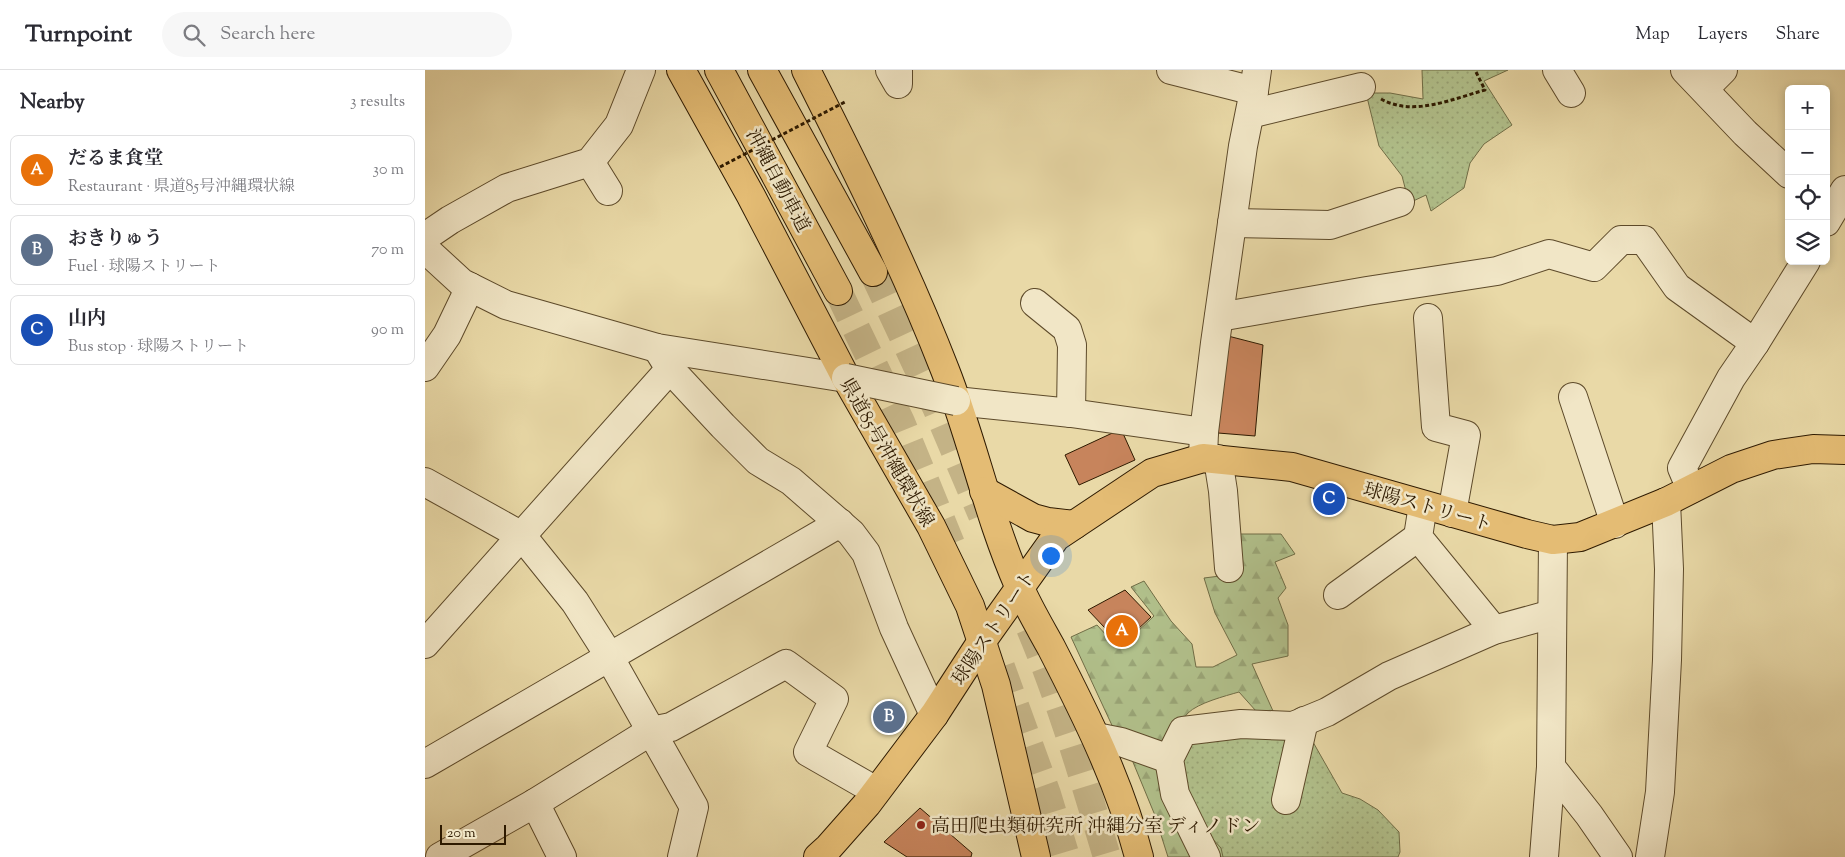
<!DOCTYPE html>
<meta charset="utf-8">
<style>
:root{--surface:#fff;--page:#f7f7f7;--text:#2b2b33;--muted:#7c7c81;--line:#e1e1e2;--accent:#8f2418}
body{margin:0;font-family:"Sorts Mill Goudy","Noto Serif JP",serif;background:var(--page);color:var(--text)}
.controls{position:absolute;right:15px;top:15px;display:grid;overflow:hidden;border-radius:8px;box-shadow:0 2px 8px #0003}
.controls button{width:45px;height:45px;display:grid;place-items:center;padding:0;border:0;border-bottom:1px solid var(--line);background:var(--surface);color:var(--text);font:25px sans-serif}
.scale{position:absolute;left:15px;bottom:12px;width:66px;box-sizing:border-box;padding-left:5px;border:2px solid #2e1a00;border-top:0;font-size:14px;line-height:18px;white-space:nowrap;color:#2e1a00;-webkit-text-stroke:4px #f1e6c6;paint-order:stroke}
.you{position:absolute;left:625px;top:485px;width:18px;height:18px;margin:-12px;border:4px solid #fff;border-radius:50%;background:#1a73e8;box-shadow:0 0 0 8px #1a73e833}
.badge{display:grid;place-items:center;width:32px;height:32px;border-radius:50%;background:var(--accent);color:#fff;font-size:16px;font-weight:700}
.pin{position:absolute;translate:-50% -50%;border:2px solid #fff;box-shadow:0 1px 5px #0006}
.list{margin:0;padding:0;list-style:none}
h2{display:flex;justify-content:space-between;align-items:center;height:65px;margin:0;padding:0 20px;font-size:21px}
h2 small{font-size:16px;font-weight:400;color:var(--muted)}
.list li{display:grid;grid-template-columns:32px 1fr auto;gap:15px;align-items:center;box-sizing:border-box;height:70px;margin:0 10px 10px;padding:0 10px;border:1px solid var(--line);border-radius:8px}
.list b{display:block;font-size:19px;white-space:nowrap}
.list p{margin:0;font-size:16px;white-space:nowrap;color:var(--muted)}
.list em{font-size:16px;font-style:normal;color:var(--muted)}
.icon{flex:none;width:28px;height:28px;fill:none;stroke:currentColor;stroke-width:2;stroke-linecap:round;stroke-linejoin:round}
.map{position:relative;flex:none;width:1420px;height:787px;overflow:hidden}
header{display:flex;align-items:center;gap:30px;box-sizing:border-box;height:70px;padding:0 25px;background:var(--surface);border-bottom:1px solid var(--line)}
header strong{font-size:24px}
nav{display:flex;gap:28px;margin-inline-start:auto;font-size:18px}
.search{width:350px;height:45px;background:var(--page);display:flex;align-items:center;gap:12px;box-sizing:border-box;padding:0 18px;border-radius:28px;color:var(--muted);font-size:19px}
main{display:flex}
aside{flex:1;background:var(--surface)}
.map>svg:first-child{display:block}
</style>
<header>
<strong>Turnpoint</strong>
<div class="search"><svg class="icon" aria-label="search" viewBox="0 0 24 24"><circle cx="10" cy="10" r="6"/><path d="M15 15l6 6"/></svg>Search here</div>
<nav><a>Map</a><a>Layers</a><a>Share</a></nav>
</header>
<main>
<aside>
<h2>Nearby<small>3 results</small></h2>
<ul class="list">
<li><span class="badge" style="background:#e8710a">A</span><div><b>だるま食堂</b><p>Restaurant · 県道85号沖縄環状線</p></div><em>30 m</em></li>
<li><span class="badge" style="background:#5c6f8a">B</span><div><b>おきりゅう</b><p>Fuel · 球陽ストリート</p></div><em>70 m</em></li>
<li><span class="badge" style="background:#1a4fb4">C</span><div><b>山内</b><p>Bus stop · 球陽ストリート</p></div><em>90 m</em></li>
</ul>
</aside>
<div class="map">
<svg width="1420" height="787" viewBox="0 0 1420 787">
<defs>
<pattern id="forest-firs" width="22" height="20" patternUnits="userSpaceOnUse" patternTransform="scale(1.25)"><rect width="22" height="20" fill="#b1c08b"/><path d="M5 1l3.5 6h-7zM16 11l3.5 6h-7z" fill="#99a476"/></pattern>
<pattern id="park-dots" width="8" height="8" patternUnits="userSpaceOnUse" patternTransform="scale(1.25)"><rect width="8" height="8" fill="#b1c08b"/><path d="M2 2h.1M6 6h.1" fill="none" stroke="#99a476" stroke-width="1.8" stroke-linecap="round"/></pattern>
</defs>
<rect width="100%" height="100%" fill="#e9d9a7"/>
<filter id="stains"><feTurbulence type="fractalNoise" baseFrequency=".004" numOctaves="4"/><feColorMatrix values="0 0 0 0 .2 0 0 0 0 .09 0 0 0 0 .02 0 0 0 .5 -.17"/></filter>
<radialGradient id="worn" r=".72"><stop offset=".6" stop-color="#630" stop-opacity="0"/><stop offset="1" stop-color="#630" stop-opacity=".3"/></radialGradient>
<g fill="url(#forest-firs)" stroke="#706d46">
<path d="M808,464H856L870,484L850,492L861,518L853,528L863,555V586L827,594L848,641H831L814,622C800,626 773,633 763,643C753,653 748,670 742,682L691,664L646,567L672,555L694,579L729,546L706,517L719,511L746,551L767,574L771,597H788L812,585L790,543L779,508L803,505Z"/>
<polygon points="703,680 737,692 825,787 743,787 729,743"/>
</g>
<g fill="url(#park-dots)" stroke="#706d46">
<polygon points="997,0 1083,0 1059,11 1087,55 1059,74 1045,93 1039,118 1006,141 1001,125 984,133 977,106 954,76 941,23 965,23 998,29"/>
<polygon points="880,658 917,723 935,729 953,740 974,762 975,782 973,787 798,787 796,778 760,739 751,687 759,671"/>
</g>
<g fill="#c7845c" stroke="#2e1a00">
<polygon points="803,266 838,275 830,366 793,363"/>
<polygon points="696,359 710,390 654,415 640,385"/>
<polygon points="700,520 726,547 696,575 663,540"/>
<polygon points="495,738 547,783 546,787 482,787 459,772"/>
</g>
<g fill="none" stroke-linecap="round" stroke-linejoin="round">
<g stroke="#c4b386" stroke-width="28" stroke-dasharray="28 14" stroke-linecap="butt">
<polyline points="448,202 511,337 557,445"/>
<polyline points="413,221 476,352 526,474"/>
<path d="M605,558C636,632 659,710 682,787"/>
<polyline points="576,597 622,724 641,787"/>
</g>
<defs>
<g id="minor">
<polyline points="465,0 473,14 473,0"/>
<polyline points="746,0 829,21"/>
<polyline points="1132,0 1146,23"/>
<polyline points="1260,0 1320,63 1364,104"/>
<polyline points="1279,19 1298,0"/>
<polyline points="825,44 936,17"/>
<polyline points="165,92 183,121"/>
<polyline points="1401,152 1420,120"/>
<polyline points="807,153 905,155 975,132"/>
<polyline points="0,167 25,150 82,118 165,92 194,55 216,0"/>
<polyline points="0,179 37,213 81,235 232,278 421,308"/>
<polyline points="610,233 642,259 647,275 646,343"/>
<polyline points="794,247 942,221 1072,201 1124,184 1169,197 1196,170 1219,170 1252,217 1330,273"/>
<polyline points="1003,248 1011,357 1041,365 1027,443"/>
<polyline points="232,278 245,299 298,356 333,391 366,411 426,463 441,483 469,558 509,645"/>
<polyline points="0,297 22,265 45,217"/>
<polyline points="1148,327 1190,454"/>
<polyline points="531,331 646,343 779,362"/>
<polyline points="778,388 779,362 790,273 818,76 829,21 832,0"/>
<polyline points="793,389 798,421 804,498"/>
<polyline points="0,412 97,466 150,532 178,576 269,737 257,787"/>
<polyline points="1266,419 1257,398 1306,308 1330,273 1381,191"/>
<polyline points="998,435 993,467 1069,560"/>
<polyline points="913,525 993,467"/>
<polyline points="0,574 245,299"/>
<polyline points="671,667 696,672 744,689"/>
<polyline points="0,694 415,453"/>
<polyline points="1126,697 1164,745 1193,787"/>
<polyline points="861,730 879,651"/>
<polyline points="110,733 137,787"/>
<polyline points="15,787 110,733 226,661 246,657 361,594 409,629 383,682 451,721"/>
<polyline points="781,787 750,724 744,689 758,661 816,654 868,656 902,642 964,606 1069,560 1127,544"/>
<polyline points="1119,787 1126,697 1128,470"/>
<polyline points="1225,787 1235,722 1242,590 1244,499 1241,432"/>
</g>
<g id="major">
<polyline points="256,0 326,126 421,308 506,456 545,536 571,615 611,787"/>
<path d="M381,0C431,99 480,197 520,300C548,371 563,446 594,516C603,537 615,557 626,577C661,645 695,713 714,787"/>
<polyline points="559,421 608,448 623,452 649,455"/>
<polyline points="393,787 404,777 442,734 509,645 557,571 631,467 727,403 778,388 867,397 1102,464 1128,470 1155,467 1241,432 1306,399 1348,385 1388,379 1420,380"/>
</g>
<g id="highway">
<polyline points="294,0 413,221"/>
<polyline points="337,0 448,202"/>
</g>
</defs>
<use href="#minor" stroke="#5d4a2a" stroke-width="30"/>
<use href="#major" stroke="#2e1a00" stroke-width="30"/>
<use href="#highway" stroke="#2e1a00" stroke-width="30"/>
<path stroke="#2e1a00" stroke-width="3" stroke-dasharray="4 2.5" stroke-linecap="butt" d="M956,29C988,47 1027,29 1060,20L1050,0"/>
<use href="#minor" stroke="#f1e6c6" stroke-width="28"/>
<use href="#major" stroke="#e4bc74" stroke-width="28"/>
<use href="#highway" stroke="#e4bc74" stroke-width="28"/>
<defs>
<polyline id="minor-bridge" points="421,308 531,331"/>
</defs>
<use href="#minor-bridge" stroke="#5d4a2a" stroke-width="30" stroke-linecap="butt"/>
<polyline stroke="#2e1a00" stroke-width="3" stroke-dasharray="4 2.5" stroke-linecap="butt" points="295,97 420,32"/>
<use href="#minor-bridge" stroke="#f1e6c6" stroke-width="28"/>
</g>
<circle fill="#8f2418" stroke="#f1e6c6" stroke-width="2" cx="496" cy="755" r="5"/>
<g text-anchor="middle" stroke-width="5" stroke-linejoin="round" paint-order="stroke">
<g font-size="19" fill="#2e1a00" stroke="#f1e6c6">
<text transform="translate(354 110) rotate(62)" y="7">沖縄自動車道</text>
<text transform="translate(463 382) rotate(60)" y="7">県道85号沖縄環状線</text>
<text transform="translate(1003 436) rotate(16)" y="7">球陽ストリート</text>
<text transform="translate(568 557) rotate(-56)" y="7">球陽ストリート</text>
</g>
<g font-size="19" fill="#2e1a00" stroke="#f1e6c6" text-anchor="start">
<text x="506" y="762">高田爬虫類研究所 沖縄分室 ディノドン</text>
</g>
</g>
<rect width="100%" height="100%" filter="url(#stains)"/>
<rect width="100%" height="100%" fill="url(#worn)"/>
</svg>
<div class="controls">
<button>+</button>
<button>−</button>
<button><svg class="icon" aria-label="locate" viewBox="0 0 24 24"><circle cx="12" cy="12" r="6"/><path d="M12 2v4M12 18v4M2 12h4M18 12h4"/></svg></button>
<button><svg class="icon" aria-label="layers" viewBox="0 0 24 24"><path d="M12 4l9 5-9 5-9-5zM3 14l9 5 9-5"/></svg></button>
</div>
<div class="scale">20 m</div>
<div class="you"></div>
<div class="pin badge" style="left:697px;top:561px;background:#e8710a">A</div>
<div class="pin badge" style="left:464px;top:647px;background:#5c6f8a">B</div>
<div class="pin badge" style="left:904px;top:429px;background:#1a4fb4">C</div>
</div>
</main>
